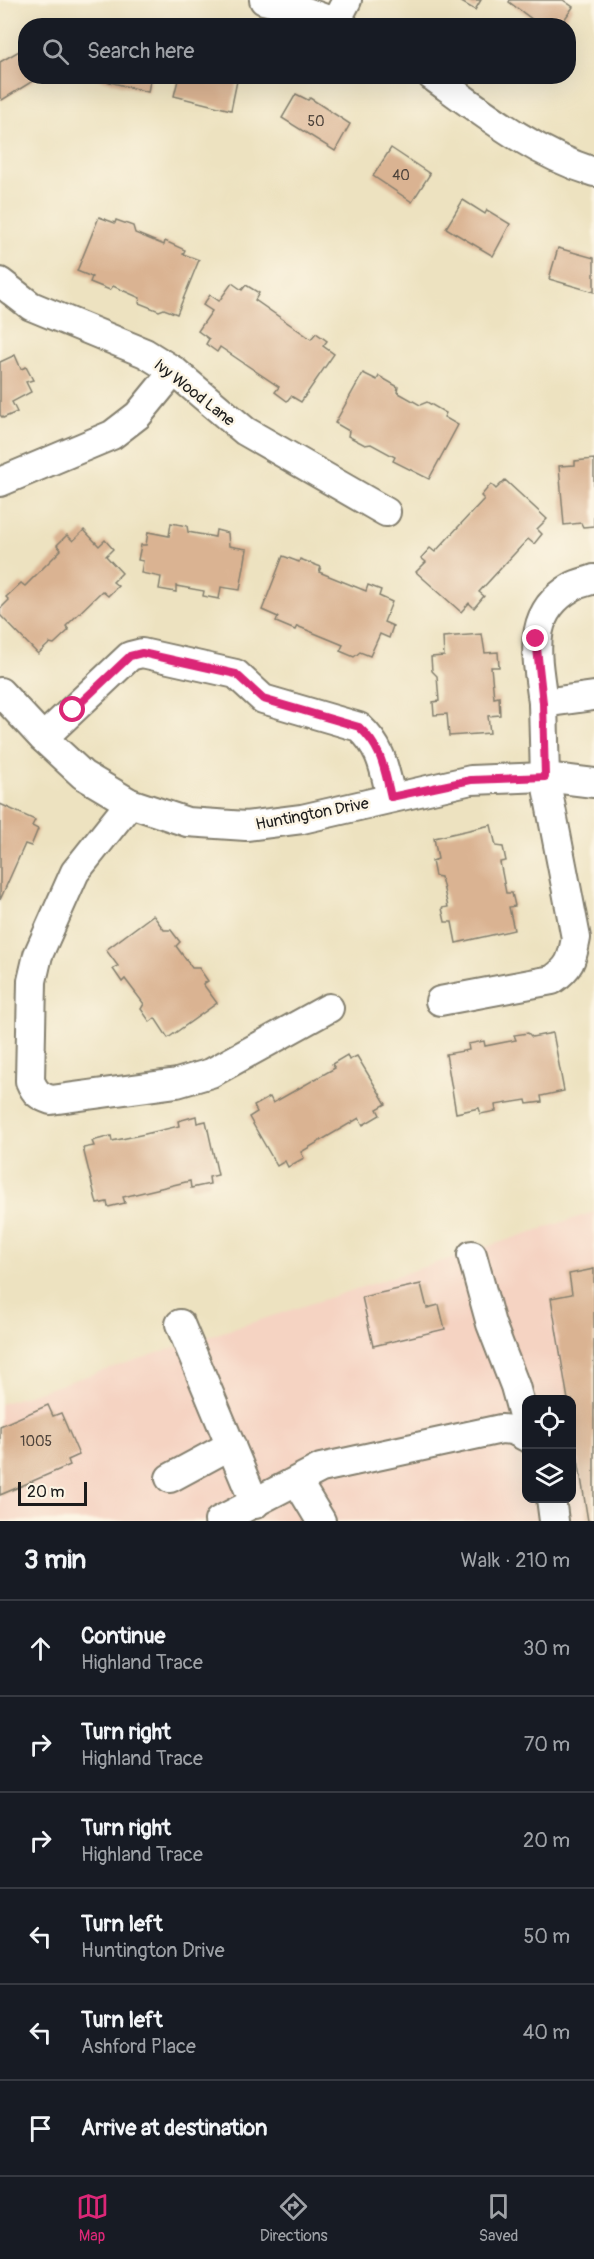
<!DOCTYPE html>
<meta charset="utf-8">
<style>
:root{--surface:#171b24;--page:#242831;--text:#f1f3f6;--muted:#9ea1a6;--line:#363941;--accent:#db2777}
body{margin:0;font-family:Pangolin,sans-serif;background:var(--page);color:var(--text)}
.controls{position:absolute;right:18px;bottom:18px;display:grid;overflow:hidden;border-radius:12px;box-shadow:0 6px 24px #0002}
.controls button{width:54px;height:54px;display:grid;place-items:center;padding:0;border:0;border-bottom:2px solid var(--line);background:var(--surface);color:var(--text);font:30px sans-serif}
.scale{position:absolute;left:18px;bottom:15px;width:69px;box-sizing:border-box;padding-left:6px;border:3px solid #1c1c1c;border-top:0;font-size:16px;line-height:21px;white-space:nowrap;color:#1c1c1c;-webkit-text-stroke:4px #fcf5e5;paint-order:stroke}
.stop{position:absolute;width:18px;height:18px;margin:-14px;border:4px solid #db2777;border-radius:50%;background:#fff}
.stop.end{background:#db2777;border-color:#fff;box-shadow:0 2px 6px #0008}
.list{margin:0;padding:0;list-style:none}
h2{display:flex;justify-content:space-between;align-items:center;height:78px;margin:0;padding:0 24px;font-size:26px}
h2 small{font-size:20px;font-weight:400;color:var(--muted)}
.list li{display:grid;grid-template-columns:39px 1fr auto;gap:18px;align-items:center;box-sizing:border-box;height:96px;padding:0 24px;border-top:2px solid var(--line)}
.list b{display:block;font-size:22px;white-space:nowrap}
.list p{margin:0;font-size:20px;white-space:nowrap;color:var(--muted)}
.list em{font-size:20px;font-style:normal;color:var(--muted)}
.icon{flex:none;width:33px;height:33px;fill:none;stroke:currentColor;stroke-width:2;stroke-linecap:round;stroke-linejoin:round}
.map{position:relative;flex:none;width:594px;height:1521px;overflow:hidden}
.search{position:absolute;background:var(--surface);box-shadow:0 6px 24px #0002;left:18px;right:18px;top:18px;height:66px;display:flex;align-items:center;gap:15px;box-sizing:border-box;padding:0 21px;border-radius:24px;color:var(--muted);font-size:22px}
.sheet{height:654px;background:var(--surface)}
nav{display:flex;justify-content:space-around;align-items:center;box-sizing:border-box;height:84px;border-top:2px solid var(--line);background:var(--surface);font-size:16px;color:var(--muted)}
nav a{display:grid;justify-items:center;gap:3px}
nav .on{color:var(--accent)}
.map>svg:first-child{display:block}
</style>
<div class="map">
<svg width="594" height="1521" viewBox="0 0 594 1521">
<rect width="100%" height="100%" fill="#fcf5e5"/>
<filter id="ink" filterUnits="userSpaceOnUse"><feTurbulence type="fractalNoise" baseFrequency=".0167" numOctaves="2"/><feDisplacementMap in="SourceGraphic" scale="12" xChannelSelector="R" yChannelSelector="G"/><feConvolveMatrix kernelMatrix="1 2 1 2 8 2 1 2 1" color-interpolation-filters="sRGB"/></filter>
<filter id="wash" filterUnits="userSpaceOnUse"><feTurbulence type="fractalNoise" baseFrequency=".008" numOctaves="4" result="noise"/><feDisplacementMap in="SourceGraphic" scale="24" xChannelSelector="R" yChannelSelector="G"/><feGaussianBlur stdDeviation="1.35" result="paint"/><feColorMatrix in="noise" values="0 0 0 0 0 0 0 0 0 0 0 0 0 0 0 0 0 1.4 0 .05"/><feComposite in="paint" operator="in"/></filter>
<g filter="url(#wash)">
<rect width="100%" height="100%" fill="#ede2c0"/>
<path fill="#f5d3c2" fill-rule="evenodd" d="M594,1212V1521H0V1404ZM526,1400H572V1498H526Z"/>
<g id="blocks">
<g fill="#dab392">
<polygon points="458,0 481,0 475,10"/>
<polygon points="510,0 563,0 573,7 560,26 529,26 533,20 509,2"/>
<polygon points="26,47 26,76 41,76 2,100 0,97 0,62"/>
<polygon points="87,76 151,76 148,92"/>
<polygon points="179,76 238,76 231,110 174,96"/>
<polygon points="296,94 308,100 310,98 350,124 335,151 282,118"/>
<polygon points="391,148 430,174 412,202 373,176"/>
<polygon points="463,200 485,214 487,210 510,224 493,256 446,228"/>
<polygon points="99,217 115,223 116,220 133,226 135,233 164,245 165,241 185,250 183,254 199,260 177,314 164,309 159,311 139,303 140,298 113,286 110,290 90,282 92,277 77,271"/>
<polygon points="558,248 594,258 594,292 549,279"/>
<polygon points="232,283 242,290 246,285 259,293 255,300 311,339 316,333 327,341 323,346 334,354 301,402 291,396 287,401 275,392 279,387 220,347 217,352 206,344 209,339 198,331 212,311 203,305 210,295 219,301"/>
<polygon points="15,355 21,369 26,367 33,380 26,382 31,392 12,402 17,412 3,418 0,415 0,362"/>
<polygon points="363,373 377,380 379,376 398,387 397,392 420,405 427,402 446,413 444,417 458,425 429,479 393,461 395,457 371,444 365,445 348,436 349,431 335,423"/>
<polygon points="594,459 594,526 583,527 581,523 564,525 559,466 575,465 575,461"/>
<polygon points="505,480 547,519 537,529 542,534 534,544 528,539 479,592 484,596 474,608 469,603 461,612 416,572 426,562 421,558 430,548 435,552 484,499 481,496 491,484 496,489"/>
<polygon points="171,523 187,526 188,532 215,537 216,530 228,533 229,546 247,549 240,590 221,587 219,599 203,596 204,591 176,586 176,592 159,589 161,577 141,573 143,561 138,560 141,545 146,545 148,532 169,536"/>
<polygon points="84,530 99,546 105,540 113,549 106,556 122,573 113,582 118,586 108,596 102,591 66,626 69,630 54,644 50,643 38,654 0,615 0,609 9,600 6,597 21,583 25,586 61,550 57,545 67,535 73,541"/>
<polygon points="283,556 299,562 300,559 321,567 319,572 366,591 368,585 381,590 379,596 392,602 384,622 393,626 389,638 380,634 370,656 360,652 354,657 340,651 343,645 297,626 295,630 276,622 278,617 262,610"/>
<polygon points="482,634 485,653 498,652 499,667 491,667 494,698 499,697 500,715 488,716 490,733 449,736 447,714 434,715 433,702 439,701 437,676 432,671 431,657 444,656 443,637"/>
<polygon points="0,804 35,820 32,826 38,829 31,846 25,844 0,900"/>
<polygon points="491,825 496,846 503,847 506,861 500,862 506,893 512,893 515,906 509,907 514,930 456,943 452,922 445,922 442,908 448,907 441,877 435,876 432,861 438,859 434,838"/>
<polygon points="153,915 164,930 171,930 180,942 176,946 192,968 199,968 208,981 203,984 217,1003 168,1038 155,1018 150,1022 141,1009 144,1004 125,979 122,982 113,969 118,966 106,950"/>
<polygon points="528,1033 532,1037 553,1033 564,1091 541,1096 542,1102 527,1104 526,1100 495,1105 496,1111 481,1114 479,1108 456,1113 446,1054 469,1050 468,1044 484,1041 485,1046 516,1040 514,1035"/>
<polygon points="347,1055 349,1060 357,1056 386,1104 377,1109 380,1115 363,1125 359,1118 301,1152 304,1158 288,1167 285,1161 277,1166 249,1117 257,1112 254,1106 270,1097 273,1103 335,1068 332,1064"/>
<polygon points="196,1116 197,1123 206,1121 218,1175 209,1177 210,1184 191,1188 190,1181 123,1197 125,1203 108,1207 107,1202 97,1204 83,1148 94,1146 92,1141 111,1136 112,1141 145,1134 179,1126 178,1121"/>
<polygon points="594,1269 594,1521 588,1521 572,1422 572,1400 568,1400 551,1298 572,1294 569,1274"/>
<polygon points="421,1284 427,1308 439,1305 445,1329 373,1346 362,1297"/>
<polygon points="48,1405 53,1416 61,1413 79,1455 68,1460 70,1465 0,1495 0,1426"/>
</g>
</g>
</g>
<g filter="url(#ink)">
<use href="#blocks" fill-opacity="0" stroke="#847f6e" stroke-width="1.5"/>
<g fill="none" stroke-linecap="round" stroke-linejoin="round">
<defs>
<g id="minor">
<polyline points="264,0 290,6 344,26"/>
<polyline points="336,21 347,0"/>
<path d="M432,76C483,113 533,153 594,172"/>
<polyline points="0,282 31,306 145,353 174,371 245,431 386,512"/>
<polyline points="0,482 112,435 138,415 174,371"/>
<path d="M594,579C587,582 578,583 572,587C524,614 538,659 543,703L594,696"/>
<polyline points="0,692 43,738 83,775 130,803 187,822 246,826 302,819 471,780 545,777 594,783"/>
<path d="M43,738L130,656L142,653L236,674L263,699L359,727C382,748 384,768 391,797"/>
<path d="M130,803L75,872L38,955L32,981L30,1081C35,1093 39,1096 51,1100L177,1083L211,1073L329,1008"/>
<path d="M440,1001L552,980C571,967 572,959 576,938L545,777L543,703"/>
<polyline points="472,1255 491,1324 515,1386 526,1426"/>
<polyline points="180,1324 255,1504"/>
<polyline points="170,1478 231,1445"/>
<polyline points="297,1481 321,1521"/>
<polyline points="551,1498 554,1521"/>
<polyline points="219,1521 321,1468 501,1429 513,1430 526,1437"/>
</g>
</defs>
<use href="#minor" stroke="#847f6e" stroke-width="32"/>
<use href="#minor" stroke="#fff" stroke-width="28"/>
</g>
</g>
<g fill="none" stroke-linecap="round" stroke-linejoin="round" filter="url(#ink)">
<path stroke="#db2777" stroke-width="8" d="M73,710L130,656L142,653L236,674L263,699L359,727C382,748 384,768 391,797L471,780L545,777L543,703L536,639"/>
</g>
<g text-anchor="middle" stroke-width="5" stroke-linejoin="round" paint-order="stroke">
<g font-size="14" fill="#4c423a">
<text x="316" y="126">50</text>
<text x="401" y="180">40</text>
<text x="36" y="1446">1005</text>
</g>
<g font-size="16" fill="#1c1c1c" stroke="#fcf5e5">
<text transform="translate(195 392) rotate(38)" y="6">Ivy Wood Lane</text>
<text transform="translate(312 813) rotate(-11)" y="6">Huntington Drive</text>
</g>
</g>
</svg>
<div class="controls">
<button><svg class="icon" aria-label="locate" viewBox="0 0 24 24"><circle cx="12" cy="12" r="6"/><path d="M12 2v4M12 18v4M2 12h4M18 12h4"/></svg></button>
<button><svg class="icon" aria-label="layers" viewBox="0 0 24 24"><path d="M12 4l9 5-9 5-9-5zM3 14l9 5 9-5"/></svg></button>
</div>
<div class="scale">20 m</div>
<div class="stop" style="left:73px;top:710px"></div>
<div class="stop end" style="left:536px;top:639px"></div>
<div class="search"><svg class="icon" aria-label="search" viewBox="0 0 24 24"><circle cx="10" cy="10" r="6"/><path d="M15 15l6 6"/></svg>Search here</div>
</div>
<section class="sheet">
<h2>3 min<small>Walk · 210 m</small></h2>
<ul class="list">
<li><svg class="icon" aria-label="ahead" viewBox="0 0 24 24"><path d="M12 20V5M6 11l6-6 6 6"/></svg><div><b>Continue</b><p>Highland Trace</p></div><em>30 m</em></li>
<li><svg class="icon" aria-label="right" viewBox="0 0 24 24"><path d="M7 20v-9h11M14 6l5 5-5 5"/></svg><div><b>Turn right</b><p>Highland Trace</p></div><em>70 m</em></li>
<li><svg class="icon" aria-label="right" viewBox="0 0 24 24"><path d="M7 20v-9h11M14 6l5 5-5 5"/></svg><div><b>Turn right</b><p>Highland Trace</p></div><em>20 m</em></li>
<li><svg class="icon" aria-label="left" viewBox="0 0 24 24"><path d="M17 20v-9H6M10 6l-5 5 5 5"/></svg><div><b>Turn left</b><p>Huntington Drive</p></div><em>50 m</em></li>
<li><svg class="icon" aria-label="left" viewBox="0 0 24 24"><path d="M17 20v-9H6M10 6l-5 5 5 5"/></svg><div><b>Turn left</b><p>Ashford Place</p></div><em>40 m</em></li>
<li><svg class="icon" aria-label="arrive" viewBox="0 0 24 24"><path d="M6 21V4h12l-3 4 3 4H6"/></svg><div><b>Arrive at destination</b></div></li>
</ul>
</section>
<nav>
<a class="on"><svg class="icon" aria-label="map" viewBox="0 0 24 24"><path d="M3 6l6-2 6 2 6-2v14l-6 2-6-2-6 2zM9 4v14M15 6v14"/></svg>Map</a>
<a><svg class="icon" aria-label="directions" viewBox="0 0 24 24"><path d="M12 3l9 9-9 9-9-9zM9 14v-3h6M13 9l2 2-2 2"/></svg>Directions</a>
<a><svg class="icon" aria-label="saved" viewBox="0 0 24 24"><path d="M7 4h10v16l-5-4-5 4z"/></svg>Saved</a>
</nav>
